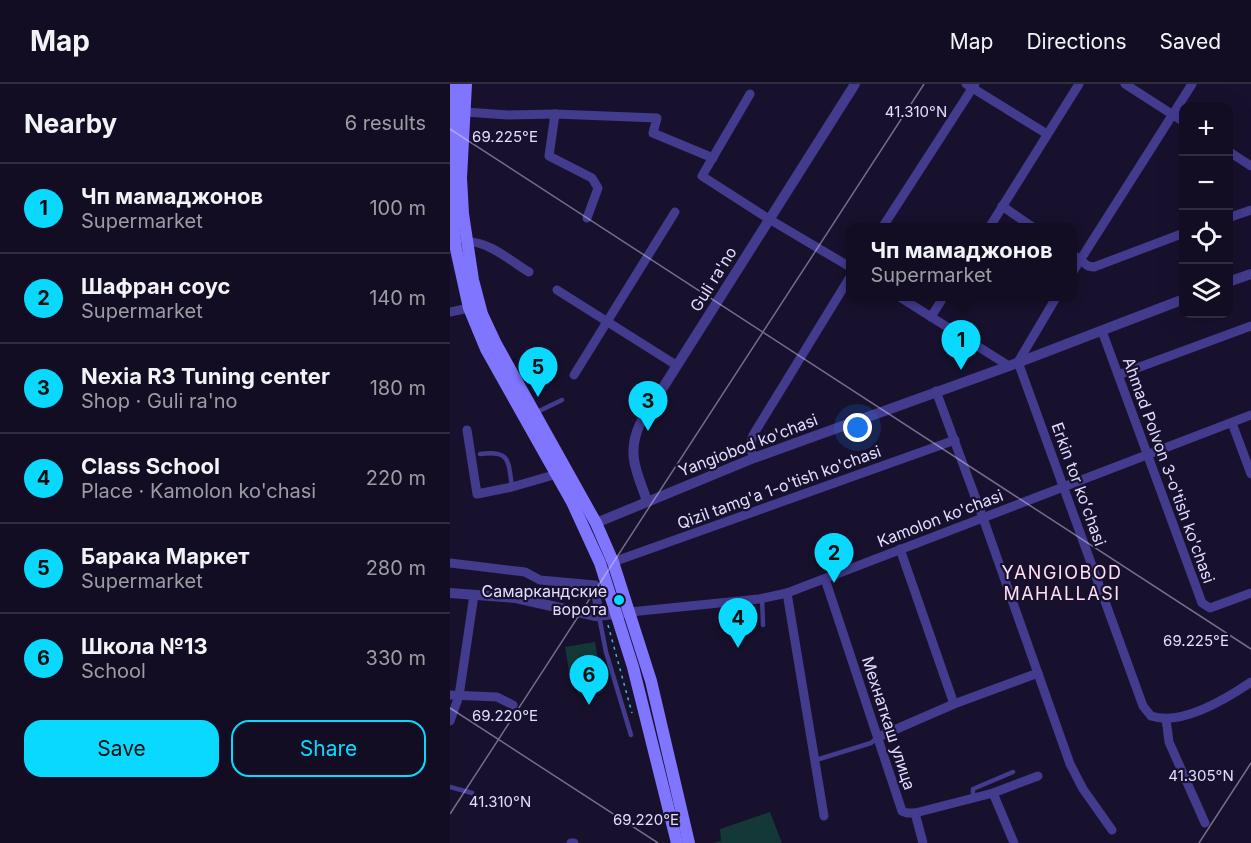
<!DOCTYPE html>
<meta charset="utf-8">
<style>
:root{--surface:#120d22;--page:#1f1b2f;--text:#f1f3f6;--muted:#9c9ca5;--line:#312d40;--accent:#0ad9ff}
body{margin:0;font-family:Inter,sans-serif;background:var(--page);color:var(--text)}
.controls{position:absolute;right:18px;top:18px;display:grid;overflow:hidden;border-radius:12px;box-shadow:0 6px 24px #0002}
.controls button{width:54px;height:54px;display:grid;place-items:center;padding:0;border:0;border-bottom:2px solid var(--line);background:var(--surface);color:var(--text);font:30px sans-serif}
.you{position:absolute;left:408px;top:344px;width:21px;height:21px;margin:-15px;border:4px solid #fff;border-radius:50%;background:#1a73e8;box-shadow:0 0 0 9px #1a73e833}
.badge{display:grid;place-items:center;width:39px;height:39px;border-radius:50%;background:var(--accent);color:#111;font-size:20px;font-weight:700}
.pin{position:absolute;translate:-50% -50px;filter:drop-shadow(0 2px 3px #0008)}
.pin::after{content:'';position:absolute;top:32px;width:21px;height:18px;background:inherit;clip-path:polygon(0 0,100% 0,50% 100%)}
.popup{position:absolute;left:396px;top:139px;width:231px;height:78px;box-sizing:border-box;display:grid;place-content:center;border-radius:12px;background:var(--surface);filter:drop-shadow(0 2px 4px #0005);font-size:20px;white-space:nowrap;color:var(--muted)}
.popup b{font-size:22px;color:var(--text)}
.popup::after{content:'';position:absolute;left:50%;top:100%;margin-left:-12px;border:12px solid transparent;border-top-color:var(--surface)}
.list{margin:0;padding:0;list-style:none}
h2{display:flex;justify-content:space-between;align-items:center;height:78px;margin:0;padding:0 24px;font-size:26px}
h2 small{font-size:20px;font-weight:400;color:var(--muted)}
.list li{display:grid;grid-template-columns:39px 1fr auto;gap:18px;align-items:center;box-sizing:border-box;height:90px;padding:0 24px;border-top:2px solid var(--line)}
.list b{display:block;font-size:22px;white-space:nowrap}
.list p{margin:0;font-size:20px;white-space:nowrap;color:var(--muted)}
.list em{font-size:20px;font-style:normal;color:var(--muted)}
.actions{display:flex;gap:12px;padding:18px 24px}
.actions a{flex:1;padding:14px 0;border:2px solid var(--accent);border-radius:18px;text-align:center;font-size:21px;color:var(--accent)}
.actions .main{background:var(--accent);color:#111}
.icon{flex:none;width:33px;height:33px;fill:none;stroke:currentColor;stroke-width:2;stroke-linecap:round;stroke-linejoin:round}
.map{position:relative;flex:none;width:801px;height:759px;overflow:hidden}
header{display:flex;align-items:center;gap:36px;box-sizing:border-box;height:84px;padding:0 30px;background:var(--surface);border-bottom:2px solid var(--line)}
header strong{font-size:28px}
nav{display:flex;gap:33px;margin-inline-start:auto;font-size:21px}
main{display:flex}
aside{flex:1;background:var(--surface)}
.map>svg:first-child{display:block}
</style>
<header>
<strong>Map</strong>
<nav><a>Map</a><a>Directions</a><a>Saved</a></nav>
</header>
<main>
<aside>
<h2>Nearby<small>6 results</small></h2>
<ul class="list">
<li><span class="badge">1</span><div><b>Чп мамаджонов</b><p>Supermarket</p></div><em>100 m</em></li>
<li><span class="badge">2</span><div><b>Шафран соус</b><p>Supermarket</p></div><em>140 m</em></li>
<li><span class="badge">3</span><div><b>Nexia R3 Tuning center</b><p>Shop · Guli ra'no</p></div><em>180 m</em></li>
<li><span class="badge">4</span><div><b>Class School</b><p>Place · Kamolon ko'chasi</p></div><em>220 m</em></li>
<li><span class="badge">5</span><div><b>Барака Маркет</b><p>Supermarket</p></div><em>280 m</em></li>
<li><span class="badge">6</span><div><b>Школа №13</b><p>School</p></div><em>330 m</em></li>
</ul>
<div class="actions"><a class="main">Save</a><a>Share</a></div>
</aside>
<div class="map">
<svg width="801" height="759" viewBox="0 0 801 759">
<rect width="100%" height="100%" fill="#18112e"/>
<g fill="#143738">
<polygon points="145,558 149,582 119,587 115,563"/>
<polygon points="320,728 332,759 262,759 271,757 270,745"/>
</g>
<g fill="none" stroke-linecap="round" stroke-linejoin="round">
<polyline stroke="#2ec3c2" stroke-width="1.5" stroke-dasharray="3 4.5" stroke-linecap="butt" points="158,541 182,629"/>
<g stroke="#433b8e" stroke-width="4.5">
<polyline points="87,328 112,316"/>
<path d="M30,370C61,366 58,377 62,403"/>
<polyline points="312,514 313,541"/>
<polyline points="149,532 156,568 181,651"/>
<polyline points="366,676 421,659 428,653"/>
<polyline points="0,703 22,709"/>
<polyline points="523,714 523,705 563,688"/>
</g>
<g stroke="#433b8e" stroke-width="9">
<polyline points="516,0 597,50"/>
<polyline points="675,0 734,38"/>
<polyline points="300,10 252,92 319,135 400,183"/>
<polyline points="15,28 58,31 105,30 207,34 203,49 263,74"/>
<polyline points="105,30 99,72 142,94 148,104 137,134"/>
<polyline points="778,67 801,82"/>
<polyline points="552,122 584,144"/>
<polyline points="778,134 801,126"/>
<polyline points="432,144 525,0"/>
<polyline points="539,144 629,0"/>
<path d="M17,158C37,156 62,178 79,188"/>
<polyline points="622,170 638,182 644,183 734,149"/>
<polyline points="622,189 742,0"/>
<polyline points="107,206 226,281"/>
<polyline points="448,212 559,282"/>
<path d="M607,212L568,278L693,622L701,632C731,642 776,615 801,598"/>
<polyline points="0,228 19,224"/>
<polyline points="481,233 494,212"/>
<polyline points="652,247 752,519 760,524 801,509"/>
<polyline points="124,291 225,128"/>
<polyline points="668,291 801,242"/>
<polyline points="486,307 533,434 620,680 633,705 662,746"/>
<polyline points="782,339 801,390"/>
<polyline points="17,346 27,410 62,403 107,390"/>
<polyline points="304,374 300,363 303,351 400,193"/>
<polyline points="450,465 504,620"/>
<polyline points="163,478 505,356"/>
<polyline points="0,479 75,488 90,496 145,501 149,532"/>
<polyline points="375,495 452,727 457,729 465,729 543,709 588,692"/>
<polyline points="337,509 374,732"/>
<polyline points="180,528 309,515 337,509 801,331"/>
<polyline points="0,611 47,613 63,621"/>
<polyline points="716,635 719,658 755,739"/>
<polyline points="0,637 9,612 24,511"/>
<polyline points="428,653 504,620 588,589"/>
<polyline points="543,709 564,759"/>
<polyline points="465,729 473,759"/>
<polyline points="121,759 124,759"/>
</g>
<g stroke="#433b8e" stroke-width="10">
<polyline points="778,198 801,190"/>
<path d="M197,417C187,388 176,370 190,340L405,0"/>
<polyline points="146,439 304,374 559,282 734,215"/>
<polyline points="0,509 66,514 146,532 174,529"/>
</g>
<g stroke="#8075ff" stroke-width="12">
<polyline points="6,0 1,94 2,132 6,165 19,224 36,265 122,418 150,479 183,583 227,759"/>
<polyline points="16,0 11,94 13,130 23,196 32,230 46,260 146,439 163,478 201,597 239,759"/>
</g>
</g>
<path fill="none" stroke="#e3deff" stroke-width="1.5" stroke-opacity="0.45" d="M0,45L801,565M0,624L208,759M0,730L474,0M749,759L801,679"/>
<circle fill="#0ad9ff" stroke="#18112e" stroke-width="2" cx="169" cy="516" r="6"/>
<g text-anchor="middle" stroke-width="4.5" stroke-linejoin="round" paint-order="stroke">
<g font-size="16" fill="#e3deff" stroke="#18112e">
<text transform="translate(263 195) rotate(-58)" y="6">Guli ra'no</text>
<text transform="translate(298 361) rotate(-21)" y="6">Yangiobod ko'chasi</text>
<text transform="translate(719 386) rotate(70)" y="6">Ahmad Polvon 3-o'tish ko'chasi</text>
<text transform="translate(629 400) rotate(70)" y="6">Erkin tor koʻchasi</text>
<text transform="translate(329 403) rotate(-20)" y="6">Qizil tamg'a 1-o'tish ko'chasi</text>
<text transform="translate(490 434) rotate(-21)" y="6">Kamolon ko'chasi</text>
<text transform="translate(439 639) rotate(72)" y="6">Мехнаткаш улица</text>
</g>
<g font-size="16" fill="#e3deff" stroke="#18112e" text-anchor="end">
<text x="157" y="513">Самаркандские<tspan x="157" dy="18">ворота</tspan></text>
</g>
<g font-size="18" letter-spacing="1.5" fill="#ffe0f2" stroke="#18112e">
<text x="612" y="495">YANGIOBOD<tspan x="612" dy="21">MAHALLASI</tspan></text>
</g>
</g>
<g font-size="15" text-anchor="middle" fill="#e3deff" stroke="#18112e" stroke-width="4.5" stroke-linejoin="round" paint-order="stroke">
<text x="466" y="33">41.310°N</text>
<text x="55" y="58">69.225°E</text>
<text x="746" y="562">69.225°E</text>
<text x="55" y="637">69.220°E</text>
<text x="751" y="697">41.305°N</text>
<text x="50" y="723">41.310°N</text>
<text x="196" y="741">69.220°E</text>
</g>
</svg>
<div class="controls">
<button>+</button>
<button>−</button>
<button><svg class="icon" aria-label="locate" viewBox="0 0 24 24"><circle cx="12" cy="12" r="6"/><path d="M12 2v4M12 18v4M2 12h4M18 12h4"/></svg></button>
<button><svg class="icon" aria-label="layers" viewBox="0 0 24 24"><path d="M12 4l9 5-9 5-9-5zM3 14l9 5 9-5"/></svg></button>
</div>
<div class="you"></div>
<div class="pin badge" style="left:511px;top:286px">1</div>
<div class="popup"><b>Чп мамаджонов</b>Supermarket</div>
<div class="pin badge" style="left:384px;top:499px">2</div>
<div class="pin badge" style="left:198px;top:347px">3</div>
<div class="pin badge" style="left:288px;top:564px">4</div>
<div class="pin badge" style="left:88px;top:313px">5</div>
<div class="pin badge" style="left:139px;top:621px">6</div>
</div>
</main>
